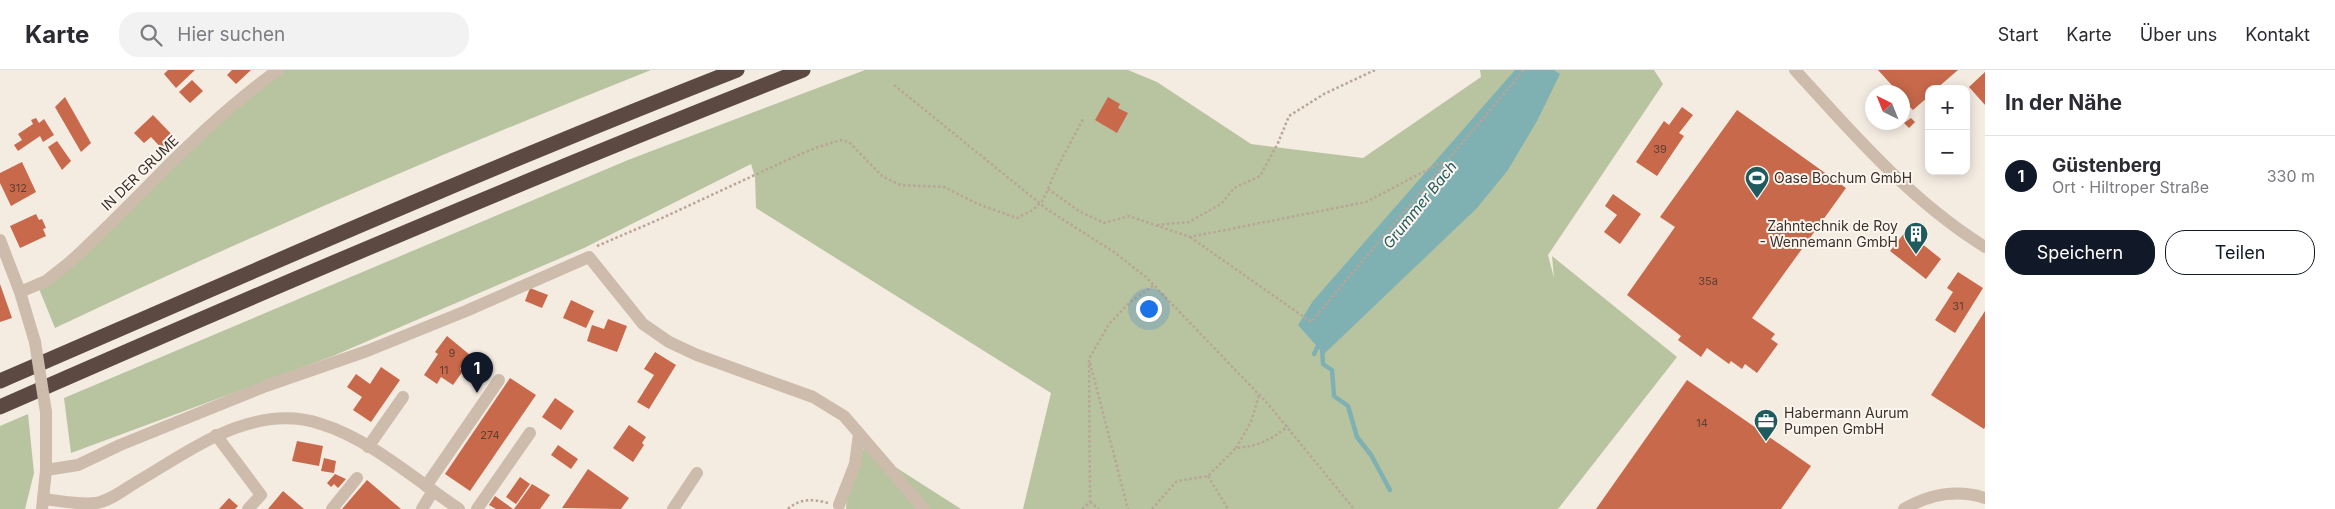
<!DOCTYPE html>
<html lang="de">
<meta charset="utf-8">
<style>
:root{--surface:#fff;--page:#f2f2f3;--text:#2b2b33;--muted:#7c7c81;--line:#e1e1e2;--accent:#111827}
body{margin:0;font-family:Inter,sans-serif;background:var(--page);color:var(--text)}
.controls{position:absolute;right:15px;top:15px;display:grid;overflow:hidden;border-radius:10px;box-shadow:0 2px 12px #0003}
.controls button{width:45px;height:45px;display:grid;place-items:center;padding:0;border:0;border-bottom:1px solid var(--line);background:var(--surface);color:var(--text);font:25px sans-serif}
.compass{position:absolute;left:1865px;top:15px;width:45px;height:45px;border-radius:50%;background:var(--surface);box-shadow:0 2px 12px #0003;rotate:317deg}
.you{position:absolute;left:1148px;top:238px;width:18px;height:18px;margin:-12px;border:4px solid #fff;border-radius:50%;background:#1a73e8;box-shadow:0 0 0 8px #1a73e833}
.badge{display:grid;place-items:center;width:32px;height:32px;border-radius:50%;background:var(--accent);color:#fff;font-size:16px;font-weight:700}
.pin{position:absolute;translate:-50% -41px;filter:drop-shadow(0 1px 2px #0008)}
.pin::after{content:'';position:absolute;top:26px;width:18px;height:15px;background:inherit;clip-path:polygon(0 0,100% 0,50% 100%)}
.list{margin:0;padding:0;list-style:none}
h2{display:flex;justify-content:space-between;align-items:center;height:65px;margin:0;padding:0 20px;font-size:21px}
h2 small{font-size:16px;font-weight:400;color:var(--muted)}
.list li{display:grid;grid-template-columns:32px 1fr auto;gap:15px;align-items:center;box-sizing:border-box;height:80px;padding:0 20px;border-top:1px solid var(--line)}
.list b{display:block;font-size:19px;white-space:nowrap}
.list p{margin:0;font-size:16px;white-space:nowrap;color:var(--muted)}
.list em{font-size:16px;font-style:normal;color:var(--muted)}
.actions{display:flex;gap:10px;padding:15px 20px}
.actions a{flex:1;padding:11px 0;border:1px solid var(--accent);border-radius:20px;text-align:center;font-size:18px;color:var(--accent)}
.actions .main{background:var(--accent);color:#fff}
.icon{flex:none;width:28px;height:28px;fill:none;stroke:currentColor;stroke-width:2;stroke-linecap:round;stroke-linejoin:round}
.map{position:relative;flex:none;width:1985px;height:439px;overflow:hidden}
header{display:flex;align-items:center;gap:30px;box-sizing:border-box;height:70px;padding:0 25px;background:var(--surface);border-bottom:1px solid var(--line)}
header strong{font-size:24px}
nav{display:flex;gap:28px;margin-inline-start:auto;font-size:18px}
.search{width:350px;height:45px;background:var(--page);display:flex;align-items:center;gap:12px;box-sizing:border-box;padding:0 18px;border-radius:20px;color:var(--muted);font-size:19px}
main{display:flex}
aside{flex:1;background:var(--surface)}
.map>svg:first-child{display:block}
</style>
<header>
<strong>Karte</strong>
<div class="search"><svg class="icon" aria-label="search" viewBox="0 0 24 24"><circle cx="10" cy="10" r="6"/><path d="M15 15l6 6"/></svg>Hier suchen</div>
<nav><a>Start</a><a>Karte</a><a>Über uns</a><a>Kontakt</a></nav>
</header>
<main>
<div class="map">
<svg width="1985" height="439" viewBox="0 0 1985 439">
<rect width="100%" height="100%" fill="#f4ebe1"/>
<g fill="#b8c4a0">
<path d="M269,0H651C450,80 251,165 55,258L35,209C64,203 138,117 163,92C196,60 231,27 269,0Z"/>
<polygon points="865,0 1128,0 1157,12 1251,74 1363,88 1481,7 1480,0 1654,0 1663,14 1548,185 1554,208 1552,186 1677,287 1558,439 1023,439 1051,323 756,138 755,107 751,94 584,178 333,286 71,383 64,328 628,90"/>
<polygon points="28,344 34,403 25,439 0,439 0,356"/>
<polygon points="864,377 961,439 846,439 847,423"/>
</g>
<polygon fill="#7fb0b2" points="1515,0 1554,0 1560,4 1537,51 1508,100 1477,138 1324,284 1298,255 1313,231"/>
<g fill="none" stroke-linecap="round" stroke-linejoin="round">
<g stroke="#7fb0b2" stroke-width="4.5">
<polyline points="1322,277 1323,294 1332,300 1334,326 1348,336 1357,367 1371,385 1390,420"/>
<polyline points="1314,284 1320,272"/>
</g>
</g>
<g fill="#c8694b">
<polygon points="168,0 195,0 176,18 164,4"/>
<polygon points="232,0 251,0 236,14 227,5"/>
<polygon points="1878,0 1958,0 1936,19 1929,19 1929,26 1913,40 1907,34 1904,36 1902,34 1902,22 1898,22"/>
<polygon points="1985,2 1985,35 1969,17"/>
<polygon points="192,10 203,21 190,33 179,22"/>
<polygon points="65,27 91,73 81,82 55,37"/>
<polygon points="1108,27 1120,34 1118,38 1128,43 1117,63 1095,50"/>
<polygon points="1682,37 1693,45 1679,63 1684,66 1657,106 1636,92 1664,51 1669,55"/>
<polygon points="1737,40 1846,118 1752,248 1775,264 1771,269 1778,274 1757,303 1745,294 1742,299 1731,291 1729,294 1707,278 1701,287 1678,270 1681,266 1627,225 1675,157 1660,147"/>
<polygon points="153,45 177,70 165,82 151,67 144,73 134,63"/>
<polygon points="36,48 39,53 44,49 54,65 43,72 40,66 18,81 14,75 22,70 18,64 33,54 31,50"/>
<polygon points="1911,48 1915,52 1909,58 1904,53"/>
<polygon points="57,71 71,91 62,100 48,77"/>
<polygon points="22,92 36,122 11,136 0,113 0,103"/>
<polygon points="1613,124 1641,144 1620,174 1604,162 1617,145 1605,136"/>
<polygon points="36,144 39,150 42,149 46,158 43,159 46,166 20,178 10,156"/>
<polygon points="1906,161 1941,189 1926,209 1890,181"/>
<polygon points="1958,202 1983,218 1955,263 1935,250 1953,222 1947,218"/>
<polygon points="0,214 12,248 0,252"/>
<polygon points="530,218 548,225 542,238 525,231"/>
<polygon points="571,230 594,241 586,258 563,248"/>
<polygon points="1985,241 1985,357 1984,359 1931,325"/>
<polygon points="608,249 627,256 617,282 587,271 592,255 604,259"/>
<polygon points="447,266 470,285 460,299 463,301 453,315 441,307 437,314 424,305 438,284 435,282"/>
<polygon points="655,282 676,295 649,339 637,332 654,305 644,299"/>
<polygon points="381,297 400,310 371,352 353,340 362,327 347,317 356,304 370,314"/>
<polygon points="510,308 536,325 470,421 445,404"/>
<polygon points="1687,310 1811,396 1781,439 1596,439"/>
<polygon points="555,328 574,341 561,360 542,347"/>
<polygon points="629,355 646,367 642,373 644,375 633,392 613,378"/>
<polygon points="297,371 323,376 319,396 292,391"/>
<polygon points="558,375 578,389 571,399 551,385"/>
<polygon points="324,388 336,391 334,403 321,401"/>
<polygon points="588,399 629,428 621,439 562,438"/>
<polygon points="335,404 346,409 338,418 334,414 331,417 327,413"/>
<polygon points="520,407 530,414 516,434 506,427"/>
<polygon points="367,410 401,439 342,439"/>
<polygon points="532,414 550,425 540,439 514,439"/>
<polygon points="283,421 304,439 268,439"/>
<polygon points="495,426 513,439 496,439 489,435"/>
<polygon points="229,428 238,436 235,439 219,439"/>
</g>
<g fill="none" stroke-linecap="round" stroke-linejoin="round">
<g stroke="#b9a596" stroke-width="2.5" stroke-dasharray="2.5 2.5" stroke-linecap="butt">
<polyline points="894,15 1048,140 1114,182 1146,207 1268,334 1354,439"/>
<polyline points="1048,119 1079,141 1104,153 1129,146 1190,167 1366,132 1444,91"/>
<polyline points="1157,155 1189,152 1221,134 1234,118 1260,106 1278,73 1289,46 1324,24 1375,0"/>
<polyline points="1190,167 1311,252 1524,0"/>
<polyline points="597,176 660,149 787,90 818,77 841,70 849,72 883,107 901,115 944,117 978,134 1017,148 1033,140 1043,130 1057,98 1083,49"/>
<polyline points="1090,293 1128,439"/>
<polyline points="1236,378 1251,352 1259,325"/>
<polyline points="1208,406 1228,439"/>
<polyline points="1090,432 1099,439"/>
<path d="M788,439C800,428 813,429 828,433"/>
<polyline points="1082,439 1090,432 1089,289 1109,254 1129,233 1154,215"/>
<path d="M1152,439L1177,411L1208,406L1236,378C1258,376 1271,370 1288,356"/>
</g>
<g stroke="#cdbbac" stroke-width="12">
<path d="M1795,0C1853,64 1911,131 1985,177"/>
<polyline points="0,170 20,222 35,272"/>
<path d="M20,222L46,211L70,192C140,128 201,55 278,0"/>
<polyline points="216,365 261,425 248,439"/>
<polyline points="368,377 403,327"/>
<polyline points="46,400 78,395 120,375 266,316 367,281 466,241 589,187 643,254 669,272 697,285 813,327 844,346 924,439"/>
<polyline points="426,416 499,310"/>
<path d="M44,429C61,431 79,435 96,433C111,431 127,417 140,410C194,378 255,332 321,354C370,369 417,411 459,439"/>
<polyline points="839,435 855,394 859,364"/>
<polyline points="42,439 46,400 46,342"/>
<polyline points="332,439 357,408"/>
<polyline points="422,439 433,421"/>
<polyline points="477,439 530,363"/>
<polyline points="673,439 697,403"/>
<path d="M1904,439C1930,424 1957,419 1985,428"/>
</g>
<g stroke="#5c4a42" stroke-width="15">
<path d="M0,311C245,205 489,97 737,0"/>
<path d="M0,337C266,220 533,106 803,0"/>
</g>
<polyline stroke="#cdbbac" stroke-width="12" points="35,272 46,342"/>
</g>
<defs>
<symbol id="stadium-pin" viewBox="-11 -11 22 30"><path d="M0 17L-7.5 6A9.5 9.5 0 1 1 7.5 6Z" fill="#1f5a5e" stroke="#fbf5ee"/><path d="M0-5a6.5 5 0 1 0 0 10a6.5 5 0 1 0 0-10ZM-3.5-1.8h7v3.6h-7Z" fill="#fff"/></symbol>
<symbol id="building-pin" viewBox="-11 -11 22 30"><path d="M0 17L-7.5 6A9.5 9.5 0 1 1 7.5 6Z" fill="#1f5a5e" stroke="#fbf5ee"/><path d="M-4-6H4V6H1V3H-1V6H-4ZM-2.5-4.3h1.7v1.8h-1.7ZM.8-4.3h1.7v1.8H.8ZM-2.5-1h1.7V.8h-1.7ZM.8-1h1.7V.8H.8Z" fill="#fff"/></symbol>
<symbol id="office-pin" viewBox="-11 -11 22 30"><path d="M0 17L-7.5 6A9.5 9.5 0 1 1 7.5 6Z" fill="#1f5a5e" stroke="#fbf5ee"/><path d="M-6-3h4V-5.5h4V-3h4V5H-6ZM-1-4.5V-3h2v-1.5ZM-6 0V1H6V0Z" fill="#fff"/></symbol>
</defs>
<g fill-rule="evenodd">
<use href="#stadium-pin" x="1743" y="94" width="28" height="38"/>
<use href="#building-pin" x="1902" y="150" width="28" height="38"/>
<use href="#office-pin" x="1752" y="337" width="28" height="38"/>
</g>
<g text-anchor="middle" stroke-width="4" stroke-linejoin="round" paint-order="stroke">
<g font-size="11" fill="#5e3e33">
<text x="1660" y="83">39</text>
<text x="18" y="122">312</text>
<text x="1708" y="215">35a</text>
<text x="1958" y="240">31</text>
<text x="452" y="287">9</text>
<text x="444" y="304">11</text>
<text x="1702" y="357">14</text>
<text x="490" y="369">274</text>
</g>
<g font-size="14" fill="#3b302b" stroke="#fbf5ee">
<text transform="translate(140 103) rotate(-44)" y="5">IN DER GRUME</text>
</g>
<g font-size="14" fill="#3b302b" stroke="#fbf5ee" text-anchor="start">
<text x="1774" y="113">Oase Bochum GmbH</text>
<text x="1898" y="161" text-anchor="end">Zahntechnik de Roy<tspan x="1898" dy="16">- Wennemann GmbH</tspan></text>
<text x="1784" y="348">Habermann Aurum<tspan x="1784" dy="16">Pumpen GmbH</tspan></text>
</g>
<g font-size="15" font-style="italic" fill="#1f5a5e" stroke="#fbf5ee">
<text transform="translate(1420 135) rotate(-51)" y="5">Grummer Bach</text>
</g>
</g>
</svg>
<div class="controls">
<button>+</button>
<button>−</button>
</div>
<svg class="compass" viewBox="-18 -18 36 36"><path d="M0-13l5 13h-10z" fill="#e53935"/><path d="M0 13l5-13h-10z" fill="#7c7c81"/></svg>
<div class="you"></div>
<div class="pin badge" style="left:477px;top:323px">1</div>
</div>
<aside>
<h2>In der Nähe<small></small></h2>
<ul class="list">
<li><span class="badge">1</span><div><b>Güstenberg</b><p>Ort · Hiltroper Straße</p></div><em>330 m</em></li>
</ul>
<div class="actions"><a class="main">Speichern</a><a>Teilen</a></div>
</aside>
</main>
